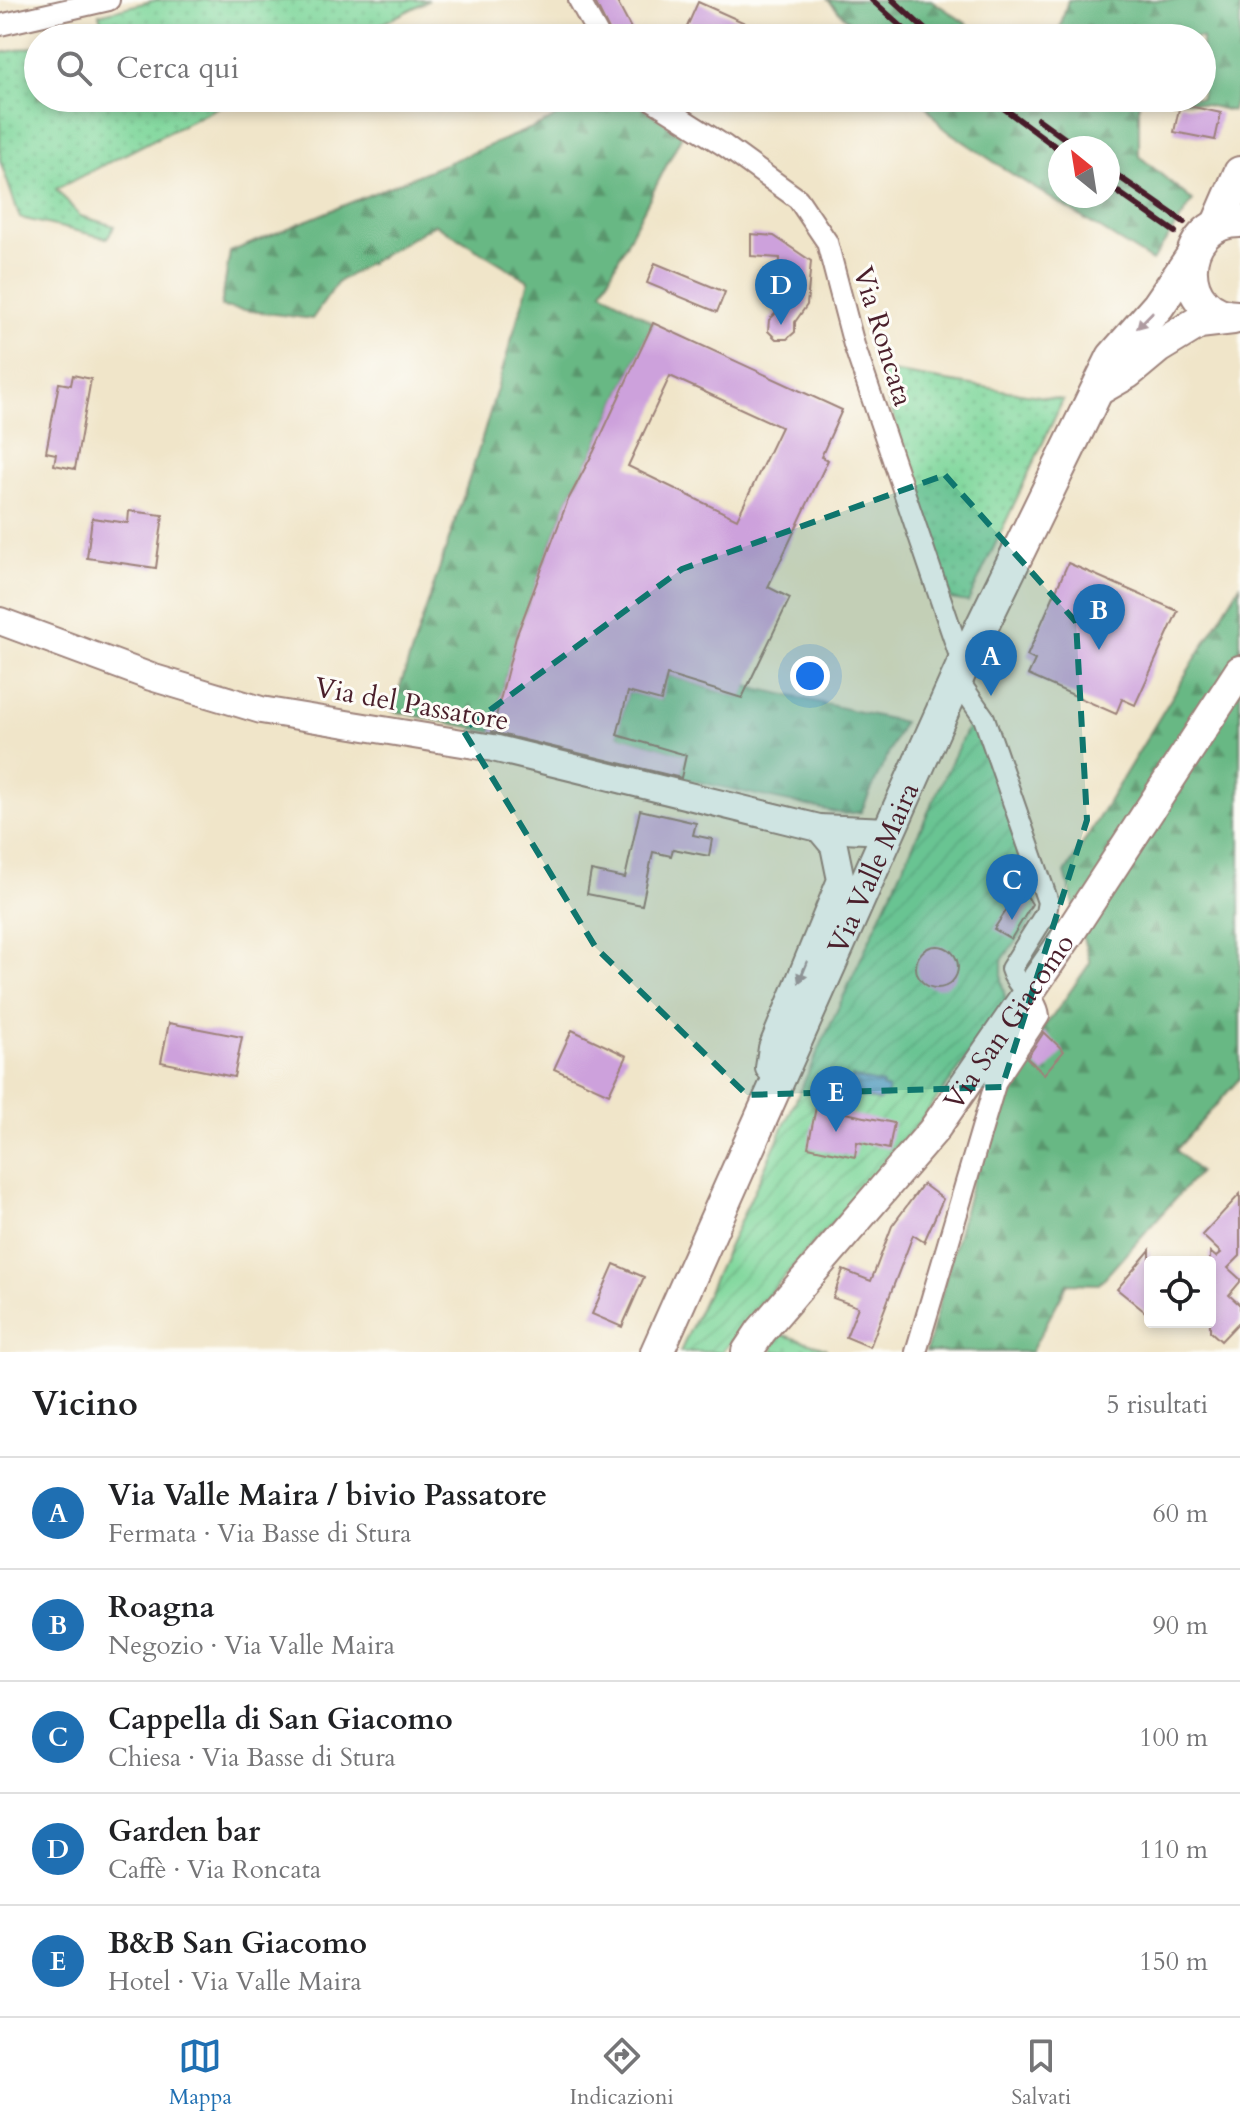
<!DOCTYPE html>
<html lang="it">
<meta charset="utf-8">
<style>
:root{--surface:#fff;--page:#f2f2f2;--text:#202124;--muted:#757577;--line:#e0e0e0;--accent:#1f6fb2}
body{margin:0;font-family:Cardo,serif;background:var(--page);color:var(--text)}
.controls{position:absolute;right:24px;bottom:24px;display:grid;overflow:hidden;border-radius:8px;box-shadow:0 4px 12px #0003}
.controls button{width:72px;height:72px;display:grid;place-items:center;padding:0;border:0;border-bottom:2px solid var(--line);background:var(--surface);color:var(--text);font:40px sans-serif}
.compass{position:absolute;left:1048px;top:136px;width:72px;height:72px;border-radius:50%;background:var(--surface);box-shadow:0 4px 12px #0003;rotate:330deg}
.you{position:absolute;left:810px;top:676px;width:28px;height:28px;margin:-20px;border:6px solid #fff;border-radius:50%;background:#1a73e8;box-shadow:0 0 0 12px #1a73e833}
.badge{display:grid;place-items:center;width:52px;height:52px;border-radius:50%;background:var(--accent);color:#fff;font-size:26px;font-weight:700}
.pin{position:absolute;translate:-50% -66px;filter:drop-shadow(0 2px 4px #0008)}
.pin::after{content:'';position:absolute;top:42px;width:28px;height:24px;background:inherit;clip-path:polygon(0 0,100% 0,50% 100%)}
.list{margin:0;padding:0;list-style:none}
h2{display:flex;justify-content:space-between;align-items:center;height:104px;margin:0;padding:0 32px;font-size:34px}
h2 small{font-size:26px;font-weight:400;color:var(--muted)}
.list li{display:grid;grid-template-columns:52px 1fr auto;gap:24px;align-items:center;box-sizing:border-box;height:112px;padding:0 32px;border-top:2px solid var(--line)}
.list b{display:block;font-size:30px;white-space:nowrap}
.list p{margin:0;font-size:26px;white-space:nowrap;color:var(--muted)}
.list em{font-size:26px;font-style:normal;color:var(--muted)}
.icon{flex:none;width:44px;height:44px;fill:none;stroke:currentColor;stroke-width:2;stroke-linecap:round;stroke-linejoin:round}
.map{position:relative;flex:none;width:1240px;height:1352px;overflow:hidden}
.search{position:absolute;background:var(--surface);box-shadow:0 4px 12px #0003;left:24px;right:24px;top:24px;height:88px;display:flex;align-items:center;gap:20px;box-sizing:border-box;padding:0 28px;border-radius:44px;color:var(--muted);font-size:30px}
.sheet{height:664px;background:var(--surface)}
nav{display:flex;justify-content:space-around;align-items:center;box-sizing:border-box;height:112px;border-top:2px solid var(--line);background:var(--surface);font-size:22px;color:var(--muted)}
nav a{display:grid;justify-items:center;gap:4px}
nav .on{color:var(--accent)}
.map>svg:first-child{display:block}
</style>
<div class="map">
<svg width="1240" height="1352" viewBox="0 0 1240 1352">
<defs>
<pattern id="grass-dots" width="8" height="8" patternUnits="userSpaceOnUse" patternTransform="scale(2)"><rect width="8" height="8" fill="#80d79c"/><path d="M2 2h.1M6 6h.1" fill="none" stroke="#70b887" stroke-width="1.8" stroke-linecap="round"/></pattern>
<pattern id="forest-firs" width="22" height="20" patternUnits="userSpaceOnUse" patternTransform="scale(2)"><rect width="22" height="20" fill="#68b884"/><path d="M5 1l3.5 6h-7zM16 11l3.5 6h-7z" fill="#58956c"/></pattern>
<pattern id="garden-furrows" width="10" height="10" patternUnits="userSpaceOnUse" patternTransform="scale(2)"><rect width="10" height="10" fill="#80d79c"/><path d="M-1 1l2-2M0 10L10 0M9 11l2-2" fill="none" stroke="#70b887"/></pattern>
<pattern id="water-rules" width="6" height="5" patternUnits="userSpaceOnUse" patternTransform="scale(2)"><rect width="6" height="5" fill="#69a7db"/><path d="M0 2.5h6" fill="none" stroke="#5887b2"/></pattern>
</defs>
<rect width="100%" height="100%" fill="#fdfcf7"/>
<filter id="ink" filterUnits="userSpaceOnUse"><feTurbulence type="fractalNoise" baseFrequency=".0125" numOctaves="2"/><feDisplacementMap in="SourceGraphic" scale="16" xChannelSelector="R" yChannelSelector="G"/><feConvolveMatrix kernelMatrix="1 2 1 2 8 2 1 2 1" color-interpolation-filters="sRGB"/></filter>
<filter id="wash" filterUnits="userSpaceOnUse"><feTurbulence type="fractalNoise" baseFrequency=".006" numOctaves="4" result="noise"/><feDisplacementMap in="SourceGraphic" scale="32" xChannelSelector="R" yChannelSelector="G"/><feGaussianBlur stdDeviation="1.8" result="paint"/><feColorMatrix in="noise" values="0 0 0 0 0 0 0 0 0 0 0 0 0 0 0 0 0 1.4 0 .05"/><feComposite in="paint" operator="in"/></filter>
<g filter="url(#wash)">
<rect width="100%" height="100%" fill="#f0e5c9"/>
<g fill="url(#grass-dots)" stroke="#657b64" stroke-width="2">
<polygon points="156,0 429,0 354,38 72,38 103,29 99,14"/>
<polygon points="38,46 38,98 236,98 56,189 80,216 115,226 107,238 20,218 0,160 0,53"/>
<polygon points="879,370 1063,400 968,602 951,599"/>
<polygon points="780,1334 826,1348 825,1352 774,1352 772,1346"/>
</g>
<g fill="url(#forest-firs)" stroke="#596c58" stroke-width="2" fill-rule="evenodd">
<polygon points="828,0 931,0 988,38 865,38"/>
<polygon points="1068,0 1240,0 1240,81 1232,111 1173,98 1202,98 1202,38 1057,38"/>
<polygon points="581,98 628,98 682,135 602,291 653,323 594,451 568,500 516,638 492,732 392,711 479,449 529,281 435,224 338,282 312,319 221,307 230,252 549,121"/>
<path d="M920,98H1139V156L1193,201L1152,261L1015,176L942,127ZM1060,148H1108V196H1060Z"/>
<polygon points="1240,585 1240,1078 1176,1150 1199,1172 1099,1284 1068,1283 1031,1352 926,1352 983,1140 1020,1053 1053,1016 1090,963 1065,873"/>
<polygon points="667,675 741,698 747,686 903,722 861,812 844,814 681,778 686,755 617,735 628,692 661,700"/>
</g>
<polygon fill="url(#garden-furrows)" stroke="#657b64" stroke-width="2" points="971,719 1038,894 1035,916 1002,960 1002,984 1007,1005 896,1153 799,1259 722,1352 680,1352"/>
<polygon fill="url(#water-rules)" stroke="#5a6383" stroke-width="2" points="852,1077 883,1084 882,1087 888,1089 888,1097 880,1098 879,1101 847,1093"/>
<g id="blocks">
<g fill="#cda1dc" fill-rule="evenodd">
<polygon points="594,0 616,0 636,38 613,38"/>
<polygon points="698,2 745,23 738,38 682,38"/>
<polygon points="1180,104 1221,113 1215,140 1174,132"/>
<polygon points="751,234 774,236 811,261 807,305 795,322 795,332 787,339 776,339 768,331 769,320 777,312 780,258 751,256"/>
<polygon points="655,263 725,292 717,312 647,283"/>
<path d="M653,323L842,410L821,457L828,460L768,587L790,598L742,698L667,675L661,701L628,692L617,735L686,755L681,778L492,732L516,637L568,500L594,451ZM670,376L781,427L737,519L628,466Z"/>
<polygon points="73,375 91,379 75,469 54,465 56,454 46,452 59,383 71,385"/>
<polygon points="129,511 163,515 156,568 87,558 92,518 128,523"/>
<polygon points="1068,563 1178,611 1135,705 1122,699 1116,714 1028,675 1035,660 1027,656"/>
<polygon points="640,810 696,823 693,835 712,839 709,856 673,849 671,856 653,852 642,905 587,894 591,871 625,878"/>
<polygon points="1025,893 1032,904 1011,939 994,929 1013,900"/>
<circle cx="937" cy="967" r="21"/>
<polygon points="169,1023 242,1037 234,1077 161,1062"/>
<polygon points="572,1030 627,1056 609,1094 554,1069"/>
<polygon points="1044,1032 1064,1051 1044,1074 1027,1058"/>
<polygon points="816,1107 894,1123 889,1149 857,1142 855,1157 808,1147"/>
<polygon points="923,1184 943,1199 924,1242 913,1235 870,1347 846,1337 858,1307 833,1298 843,1270 871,1281 892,1226"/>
<polygon points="1240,1194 1240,1256 1228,1268 1240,1279 1240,1282 1229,1295 1240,1305 1240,1321 1221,1341 1210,1331 1210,1252 1216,1257 1221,1253 1202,1235"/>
<polygon points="1150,1250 1150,1316 1117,1289"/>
<polygon points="614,1264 644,1277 622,1327 592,1314"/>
</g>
</g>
</g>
<g filter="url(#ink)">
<use href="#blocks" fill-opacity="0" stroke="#9d827a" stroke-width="2"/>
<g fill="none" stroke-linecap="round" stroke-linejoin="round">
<defs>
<g id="minor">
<polyline points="579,0 600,38"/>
<polyline points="0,25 109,0"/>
<polyline points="649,98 725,146 798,199 827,242 854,345 963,665"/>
<path d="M916,1352L996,1081L1039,1016C1037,997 1016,987 1011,969L1046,913L1048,902L984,718L957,679"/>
</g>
<g id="tertiary">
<polyline points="0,621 151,677 261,710 493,748 819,828 888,831"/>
<polyline points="780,1080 769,1068 772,1048 841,880 834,846 819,828"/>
</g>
<g id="secondary">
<path id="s1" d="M747,1352L761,1331L933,1131L1070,932L1240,671"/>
</g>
<g id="primary">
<path d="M1240,221C1174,221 1175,319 1240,317"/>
<polyline points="1217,226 1240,173"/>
<polyline points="1100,388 1128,372 1158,347 1199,322 1233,318"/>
<path id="s2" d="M657,1352L963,665L1113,357L1158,306L1191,258"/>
</g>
</defs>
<use href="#minor" stroke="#9d827a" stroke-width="24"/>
<use href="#tertiary" stroke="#9d827a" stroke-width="30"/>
<use href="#secondary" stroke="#9d827a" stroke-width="34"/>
<use href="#primary" stroke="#9d827a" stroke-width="36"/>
<use href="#minor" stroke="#fff" stroke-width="20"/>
<use href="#tertiary" stroke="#fff" stroke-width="26"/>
<use href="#secondary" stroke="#fff" stroke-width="30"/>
<use href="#primary" stroke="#fff" stroke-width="32"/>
<g stroke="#4a1f2b" stroke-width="6">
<polyline points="872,0 914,38"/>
<polyline points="893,0 934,38"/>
<polyline points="990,98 1060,150"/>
<polyline points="1038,119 1078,148"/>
<polyline points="1108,169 1184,222"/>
<polyline points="1108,185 1175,232"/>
</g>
</g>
<defs><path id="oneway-solid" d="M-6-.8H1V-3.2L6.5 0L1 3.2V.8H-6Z" transform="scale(2)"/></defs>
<g fill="#ae9aa0">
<use href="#oneway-solid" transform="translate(1145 320) rotate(134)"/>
<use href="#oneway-solid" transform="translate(803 972) rotate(112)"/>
</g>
</g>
<path fill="#0f766e" fill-opacity="0.2" stroke="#0f766e" stroke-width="6" stroke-dasharray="16 10" stroke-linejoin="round" d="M945,475L1076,622L1087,820L1002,1087L747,1095L596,948L463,730L682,569Z"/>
<g text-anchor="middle" stroke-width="6" stroke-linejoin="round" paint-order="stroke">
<g font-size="28" fill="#4a1f2b" stroke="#fdfcf7">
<text transform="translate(884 336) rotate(73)" y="10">Via Roncata</text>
<text transform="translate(412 703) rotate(10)" y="10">Via del Passatore</text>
<text dy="10" stroke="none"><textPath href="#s2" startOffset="530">Via Valle Maira</textPath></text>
<text dy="10" stroke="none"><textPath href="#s1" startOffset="422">Via San Giacomo</textPath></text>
</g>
</g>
</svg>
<div class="controls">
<button><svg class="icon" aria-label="locate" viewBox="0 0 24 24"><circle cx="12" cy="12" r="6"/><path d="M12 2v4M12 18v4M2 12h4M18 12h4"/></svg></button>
</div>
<svg class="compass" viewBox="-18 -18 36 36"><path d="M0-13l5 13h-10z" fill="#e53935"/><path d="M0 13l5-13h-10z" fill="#757577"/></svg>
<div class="you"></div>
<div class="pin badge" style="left:991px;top:696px">A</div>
<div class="pin badge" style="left:1099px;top:650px">B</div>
<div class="pin badge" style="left:1012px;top:920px">C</div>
<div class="pin badge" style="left:781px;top:325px">D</div>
<div class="pin badge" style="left:836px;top:1132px">E</div>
<div class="search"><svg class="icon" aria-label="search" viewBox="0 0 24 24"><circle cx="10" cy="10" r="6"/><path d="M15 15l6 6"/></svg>Cerca qui</div>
</div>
<section class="sheet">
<h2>Vicino<small>5 risultati</small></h2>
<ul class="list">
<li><span class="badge">A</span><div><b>Via Valle Maira / bivio Passatore</b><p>Fermata · Via Basse di Stura</p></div><em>60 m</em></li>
<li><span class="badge">B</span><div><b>Roagna</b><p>Negozio · Via Valle Maira</p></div><em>90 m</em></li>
<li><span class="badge">C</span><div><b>Cappella di San Giacomo</b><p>Chiesa · Via Basse di Stura</p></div><em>100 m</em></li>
<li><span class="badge">D</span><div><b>Garden bar</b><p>Caffè · Via Roncata</p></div><em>110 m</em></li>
<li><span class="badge">E</span><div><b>B&amp;B San Giacomo</b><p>Hotel · Via Valle Maira</p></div><em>150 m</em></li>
</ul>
</section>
<nav>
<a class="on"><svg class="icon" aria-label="map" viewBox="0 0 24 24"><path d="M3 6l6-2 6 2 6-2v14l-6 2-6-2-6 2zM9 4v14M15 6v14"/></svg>Mappa</a>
<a><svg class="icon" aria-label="directions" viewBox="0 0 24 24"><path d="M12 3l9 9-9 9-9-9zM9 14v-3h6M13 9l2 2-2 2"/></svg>Indicazioni</a>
<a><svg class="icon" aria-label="saved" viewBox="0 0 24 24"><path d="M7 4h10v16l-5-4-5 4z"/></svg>Salvati</a>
</nav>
